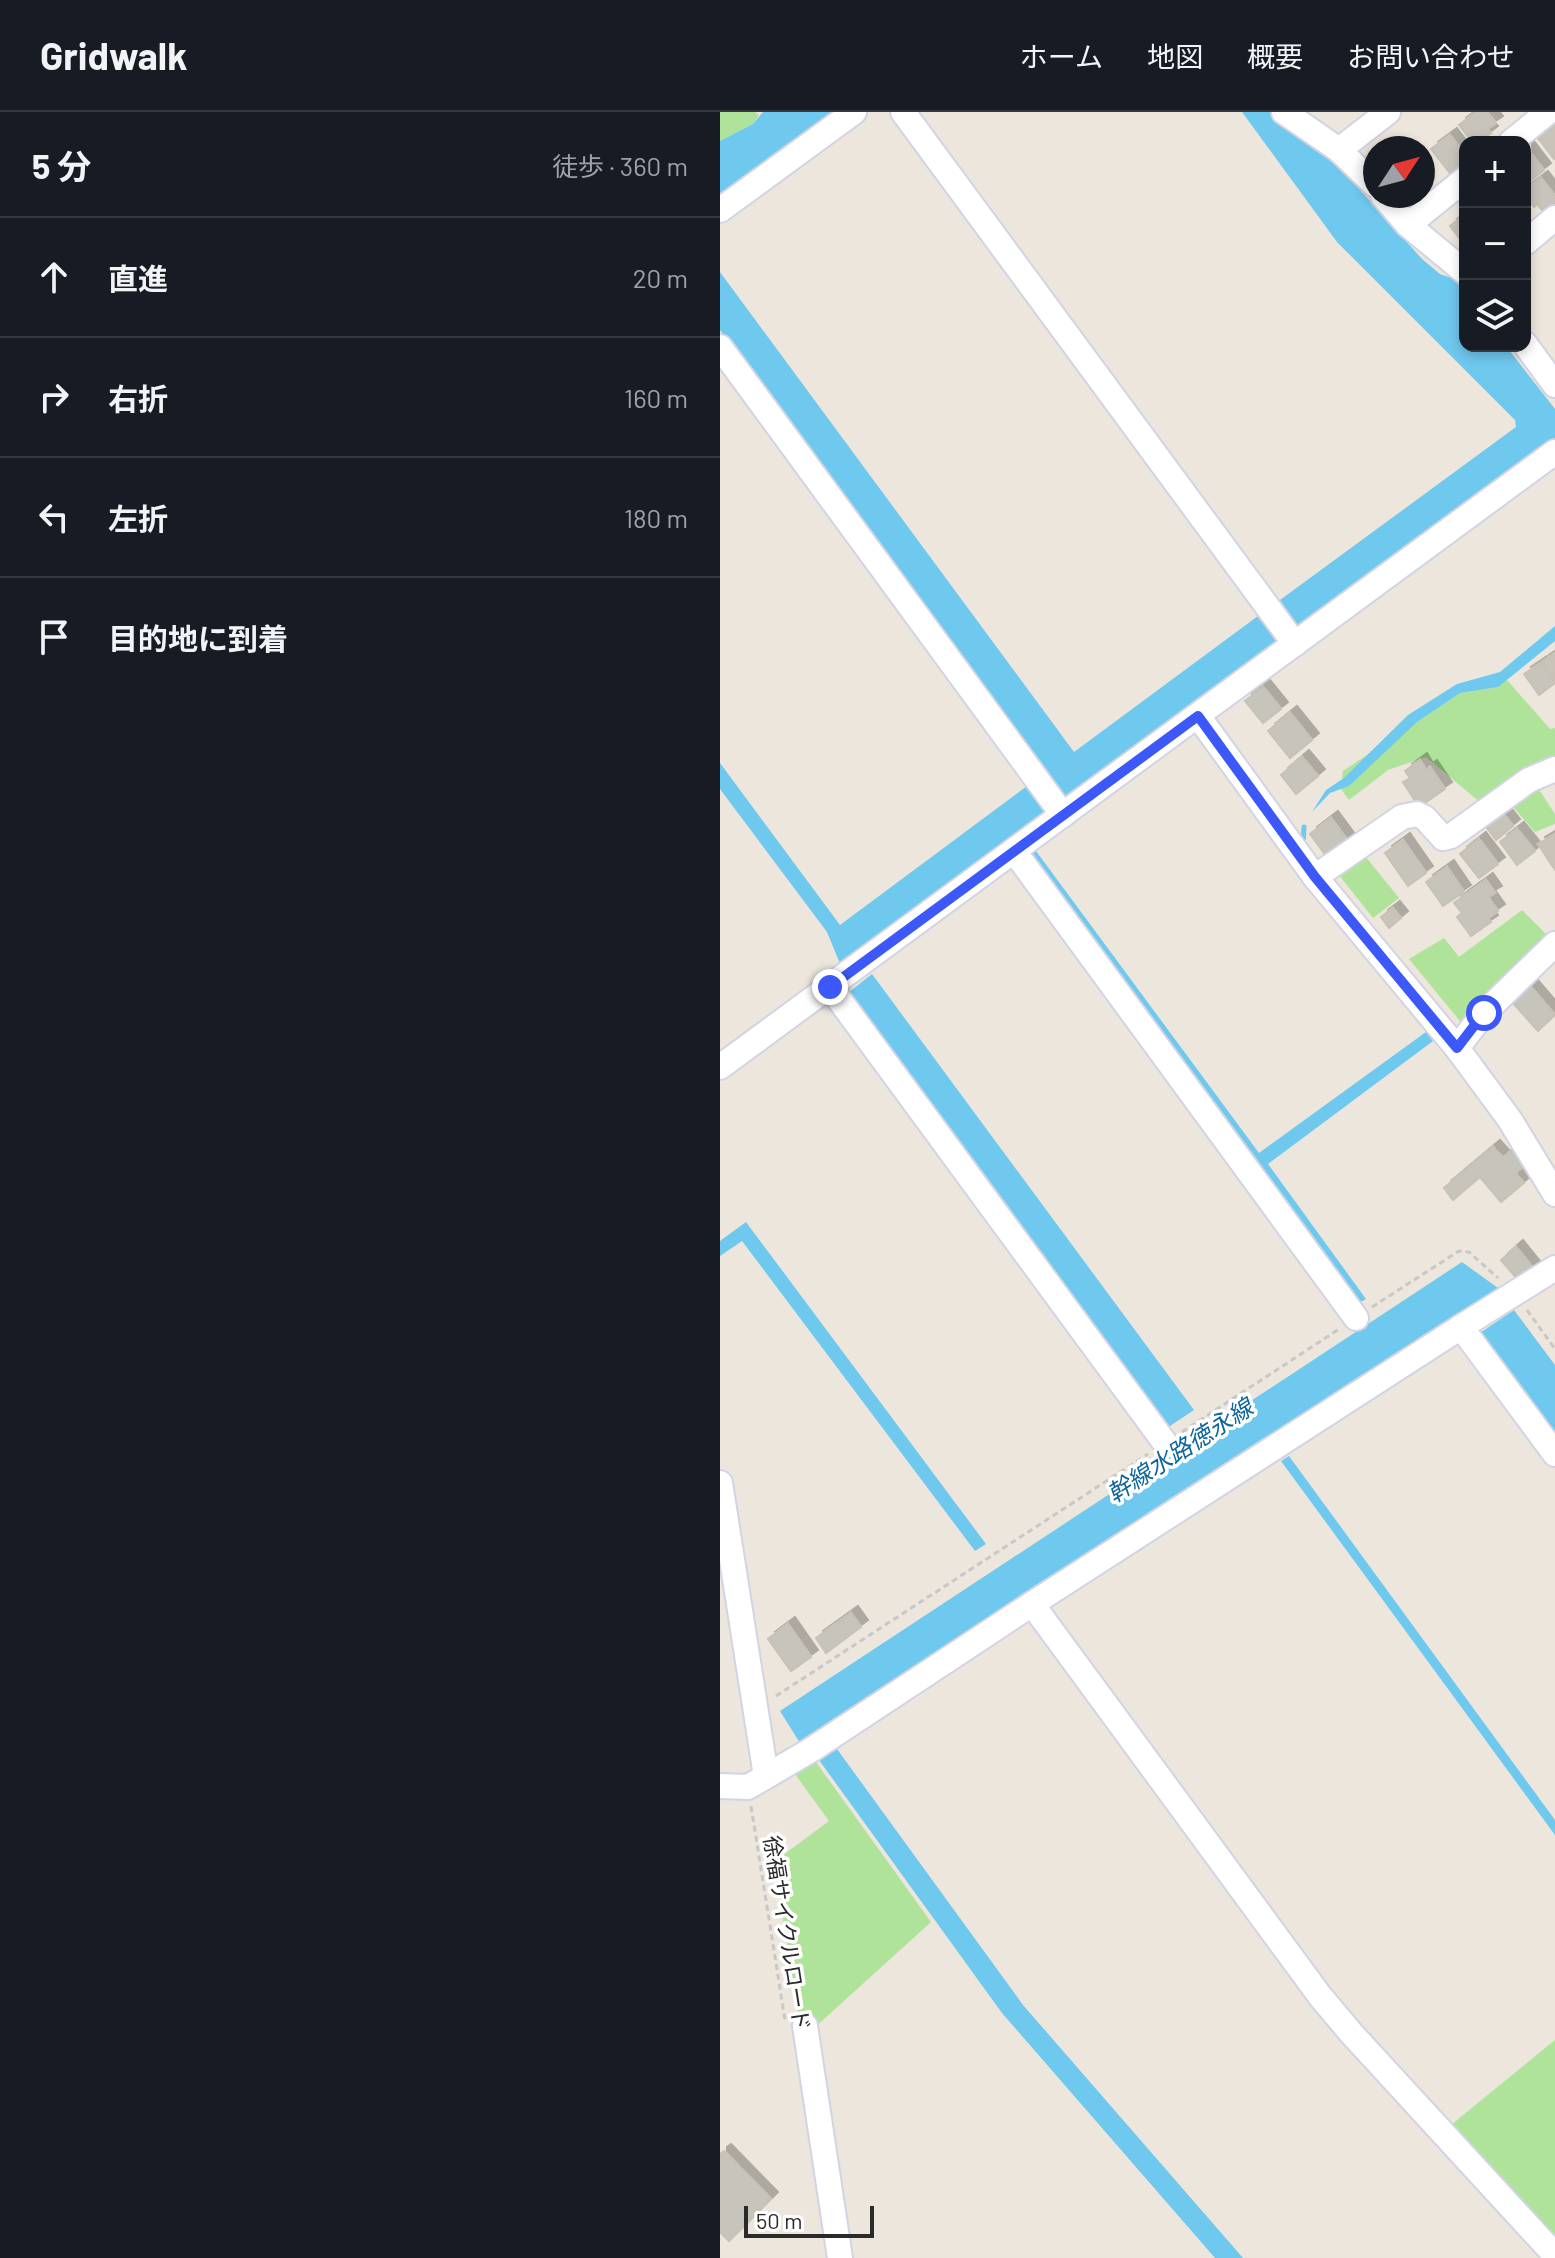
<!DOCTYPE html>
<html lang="ja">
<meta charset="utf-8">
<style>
:root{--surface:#171b24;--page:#20242c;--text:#f1f3f6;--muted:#9ea1a6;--line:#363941}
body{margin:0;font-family:Barlow,"Noto Sans JP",sans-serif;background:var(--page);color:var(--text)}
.controls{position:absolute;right:24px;top:24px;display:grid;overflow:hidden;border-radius:16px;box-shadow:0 4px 12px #0003}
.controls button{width:72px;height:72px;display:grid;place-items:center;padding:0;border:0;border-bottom:2px solid var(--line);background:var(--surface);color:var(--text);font:40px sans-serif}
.compass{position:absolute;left:643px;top:24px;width:72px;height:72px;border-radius:50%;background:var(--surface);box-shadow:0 4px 12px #0003;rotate:54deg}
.scale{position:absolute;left:24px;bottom:20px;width:130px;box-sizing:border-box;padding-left:8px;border:4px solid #2a2a2a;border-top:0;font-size:22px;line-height:28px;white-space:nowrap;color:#2a2a2a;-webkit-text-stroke:6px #fff;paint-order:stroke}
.stop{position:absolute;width:24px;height:24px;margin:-18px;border:6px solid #3c58f9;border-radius:50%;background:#fff}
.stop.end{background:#3c58f9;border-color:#fff;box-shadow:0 2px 8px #0008}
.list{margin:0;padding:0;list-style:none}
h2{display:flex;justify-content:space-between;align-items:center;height:104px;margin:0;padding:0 32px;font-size:34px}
h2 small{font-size:26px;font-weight:400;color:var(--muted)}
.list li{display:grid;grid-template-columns:52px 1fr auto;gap:24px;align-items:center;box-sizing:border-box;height:120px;padding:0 32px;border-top:2px solid var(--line)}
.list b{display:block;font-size:30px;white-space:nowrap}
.list em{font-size:26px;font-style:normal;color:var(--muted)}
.icon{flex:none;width:44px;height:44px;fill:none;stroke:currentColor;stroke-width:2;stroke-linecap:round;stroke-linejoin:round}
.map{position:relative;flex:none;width:835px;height:2146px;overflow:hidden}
header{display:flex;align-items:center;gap:48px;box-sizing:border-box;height:112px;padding:0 40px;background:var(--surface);border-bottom:2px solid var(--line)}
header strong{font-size:38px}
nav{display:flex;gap:44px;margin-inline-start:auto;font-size:28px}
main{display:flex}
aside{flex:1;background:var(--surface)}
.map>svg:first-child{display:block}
</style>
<header>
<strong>Gridwalk</strong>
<nav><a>ホーム</a><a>地図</a><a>概要</a><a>お問い合わせ</a></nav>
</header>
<main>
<aside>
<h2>5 分<small>徒歩 · 360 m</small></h2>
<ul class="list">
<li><svg class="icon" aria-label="ahead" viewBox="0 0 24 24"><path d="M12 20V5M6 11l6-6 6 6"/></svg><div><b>直進</b></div><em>20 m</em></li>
<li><svg class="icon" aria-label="right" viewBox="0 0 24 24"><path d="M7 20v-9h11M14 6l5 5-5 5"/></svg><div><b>右折</b></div><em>160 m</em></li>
<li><svg class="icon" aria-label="left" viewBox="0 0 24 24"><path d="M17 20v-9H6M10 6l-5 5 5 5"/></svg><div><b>左折</b></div><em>180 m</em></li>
<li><svg class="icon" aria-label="arrive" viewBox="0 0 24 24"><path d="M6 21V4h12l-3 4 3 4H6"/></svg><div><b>目的地に到着</b></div></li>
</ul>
</aside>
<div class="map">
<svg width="835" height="2146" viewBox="0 0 835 2146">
<defs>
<filter id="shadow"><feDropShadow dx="7" dy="-7" stdDeviation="0" flood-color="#0004"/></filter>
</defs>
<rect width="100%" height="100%" fill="#ece6dc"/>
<g fill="#afe399">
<polygon points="0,0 35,0 39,3 33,12 0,29"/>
<polygon points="787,568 830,617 835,616 835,658 814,670 835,702 835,712 815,720 782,682 761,691 706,645 668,658 629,688 621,677 623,659 740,581 777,575"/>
<polygon points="641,739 679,786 653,806 615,758"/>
<polygon points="802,798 831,827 744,914 689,847 724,826 739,845"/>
<polygon points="93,1646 211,1810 93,1917 80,1914 54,1750 109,1709 72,1658"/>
<polygon points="835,1928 835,2134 726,2017"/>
</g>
<g fill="#6fc8ee">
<polygon points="43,0 117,0 0,86 0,29 33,12"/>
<polygon points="522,0 551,0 625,61 702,147 720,162 734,167 745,181 745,234 786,234 835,297 835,329 580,517 560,488 796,315 795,308 617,130"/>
<polygon points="0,160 354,640 538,504 559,532 346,689 0,218"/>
<polygon points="835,514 835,529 778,575 740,581 697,610 629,674 610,681 592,700 606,678 624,666 688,603 737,572 780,560"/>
<polygon points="0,651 120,813 307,674 327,701 121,854 107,820 0,677"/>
<polygon points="316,739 539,1041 706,920 713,929 548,1052 646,1187 637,1192 309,744"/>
<polygon points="152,862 474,1298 447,1316 128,881"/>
<polygon points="26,1110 266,1432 255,1439 22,1129 0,1144 0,1129"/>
<polygon points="742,1150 778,1176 80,1631 60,1599"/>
<polygon points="794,1198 835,1253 835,1321 760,1221"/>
<polygon points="569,1344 835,1708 835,1723 561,1349"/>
<polygon points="117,1637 303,1893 523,2146 495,2146 282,1901 99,1648"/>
</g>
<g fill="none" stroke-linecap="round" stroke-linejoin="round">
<polyline stroke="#6fc8ee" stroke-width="5" points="583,734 584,715"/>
</g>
<g fill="#c7c4bb" stroke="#c8c2b6" stroke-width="2" filter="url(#shadow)">
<polygon points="756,0 767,0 776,11 767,17 771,21 759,30 752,30 739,13"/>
<polygon points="835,5 835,46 834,47 814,21"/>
<polygon points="730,23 745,43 745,55 732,64 711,37"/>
<polygon points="807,36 824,58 806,72 805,38"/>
<polygon points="821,66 835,84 835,97 826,103 817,92 814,95 805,83 805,78"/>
<polygon points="745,102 745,123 740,127 730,114"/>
<polygon points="835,541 835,567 822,550"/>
<polygon points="820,551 835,571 819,583 804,562"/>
<polygon points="543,575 561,597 543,611 525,589"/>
<polygon points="570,601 592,628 570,646 548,619"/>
<polygon points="582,645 598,664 576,682 561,663"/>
<polygon points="700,648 706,658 710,655 725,677 699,695 683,670 690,666 685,659"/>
<polygon points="779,696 793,714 776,728 762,709"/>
<polygon points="611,706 631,733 612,747 606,740 604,741 590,722"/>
<polygon points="797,717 815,739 797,753 780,730"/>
<polygon points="835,722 835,758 818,732"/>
<polygon points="759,727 778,752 759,766 740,742"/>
<polygon points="683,728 706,761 688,774 665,741"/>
<polygon points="727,755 744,780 723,794 706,770"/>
<polygon points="766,768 775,781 768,785 778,799 768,806 771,810 751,824 737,805 742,801 734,791"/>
<polygon points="673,796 681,806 669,816 661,805"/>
<polygon points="810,874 835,903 818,919 792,890"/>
<polygon points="773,1035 783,1046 793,1037 806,1052 795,1061 804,1071 781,1090 760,1065 733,1088 724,1076"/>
<polygon points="796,1135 813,1156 798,1168 781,1148"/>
<polygon points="131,1501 141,1515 106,1541 96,1526"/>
<polygon points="68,1512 91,1545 71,1559 48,1527"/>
<polygon points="4,2039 51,2087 9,2129 0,2120 0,2042"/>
</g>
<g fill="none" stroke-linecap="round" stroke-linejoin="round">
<defs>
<g id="minor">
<polyline points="183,0 575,532"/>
<polyline points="564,0 619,38 655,73"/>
<polyline points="791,30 828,0"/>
<polyline points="619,38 668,0"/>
<polyline points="663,84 688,113 745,160"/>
<polyline points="0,98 134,0"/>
<polyline points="688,113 745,67"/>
<polyline points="805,131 835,106"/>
<polyline points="805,232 835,273"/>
<polyline points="0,235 343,703"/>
<polyline points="478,604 595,765 737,936 790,1008 835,1082"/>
<polyline points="294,739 636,1206"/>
<polyline points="595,765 682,705 697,702 705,706 723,726 731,724 809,668 835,657"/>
<polyline points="110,875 445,1331"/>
<polyline points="737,936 764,901 835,832"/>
<polyline points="0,955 835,340"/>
<polyline points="741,1215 835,1156"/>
<polyline points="0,1371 46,1664"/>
<polyline points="312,1492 600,1884 631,1921 835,2143"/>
<polyline points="0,1674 28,1675 91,1638 312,1492 741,1215 835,1342"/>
<polyline points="85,1914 120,2146"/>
</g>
</defs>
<use href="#minor" stroke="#d2d4e3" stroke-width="28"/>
<g stroke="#c8c8c8" stroke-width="3" stroke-dasharray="6 4" stroke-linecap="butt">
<polyline points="652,1195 739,1139 749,1140 778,1166"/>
<polyline points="807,1198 835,1237"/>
<polyline points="462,1320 619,1217"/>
<polyline points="56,1584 428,1342"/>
<polyline points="31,1694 65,1908"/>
</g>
<use href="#minor" stroke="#fff" stroke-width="24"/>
</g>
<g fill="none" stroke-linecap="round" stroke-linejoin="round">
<polyline stroke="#3c58f9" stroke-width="10" points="110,875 478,604 595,765 737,936 764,901"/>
</g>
<g text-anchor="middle" stroke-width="7" stroke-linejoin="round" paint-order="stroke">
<g font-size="22" fill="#2a2a2a" stroke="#fff">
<text transform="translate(67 1821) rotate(81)" y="8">徐福サイクルロード</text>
</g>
<g font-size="24" font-style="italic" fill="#0e659b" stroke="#fff">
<text transform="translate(460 1339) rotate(-33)" y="8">幹線水路徳永線</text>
</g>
</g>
</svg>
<div class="controls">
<button>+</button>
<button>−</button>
<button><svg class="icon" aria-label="layers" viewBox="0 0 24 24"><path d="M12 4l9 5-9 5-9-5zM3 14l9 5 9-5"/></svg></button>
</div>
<svg class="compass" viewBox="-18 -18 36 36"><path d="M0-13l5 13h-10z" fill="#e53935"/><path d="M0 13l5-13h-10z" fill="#9ea1a6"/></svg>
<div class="scale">50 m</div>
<div class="stop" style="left:764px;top:901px"></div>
<div class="stop end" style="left:110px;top:875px"></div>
</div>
</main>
